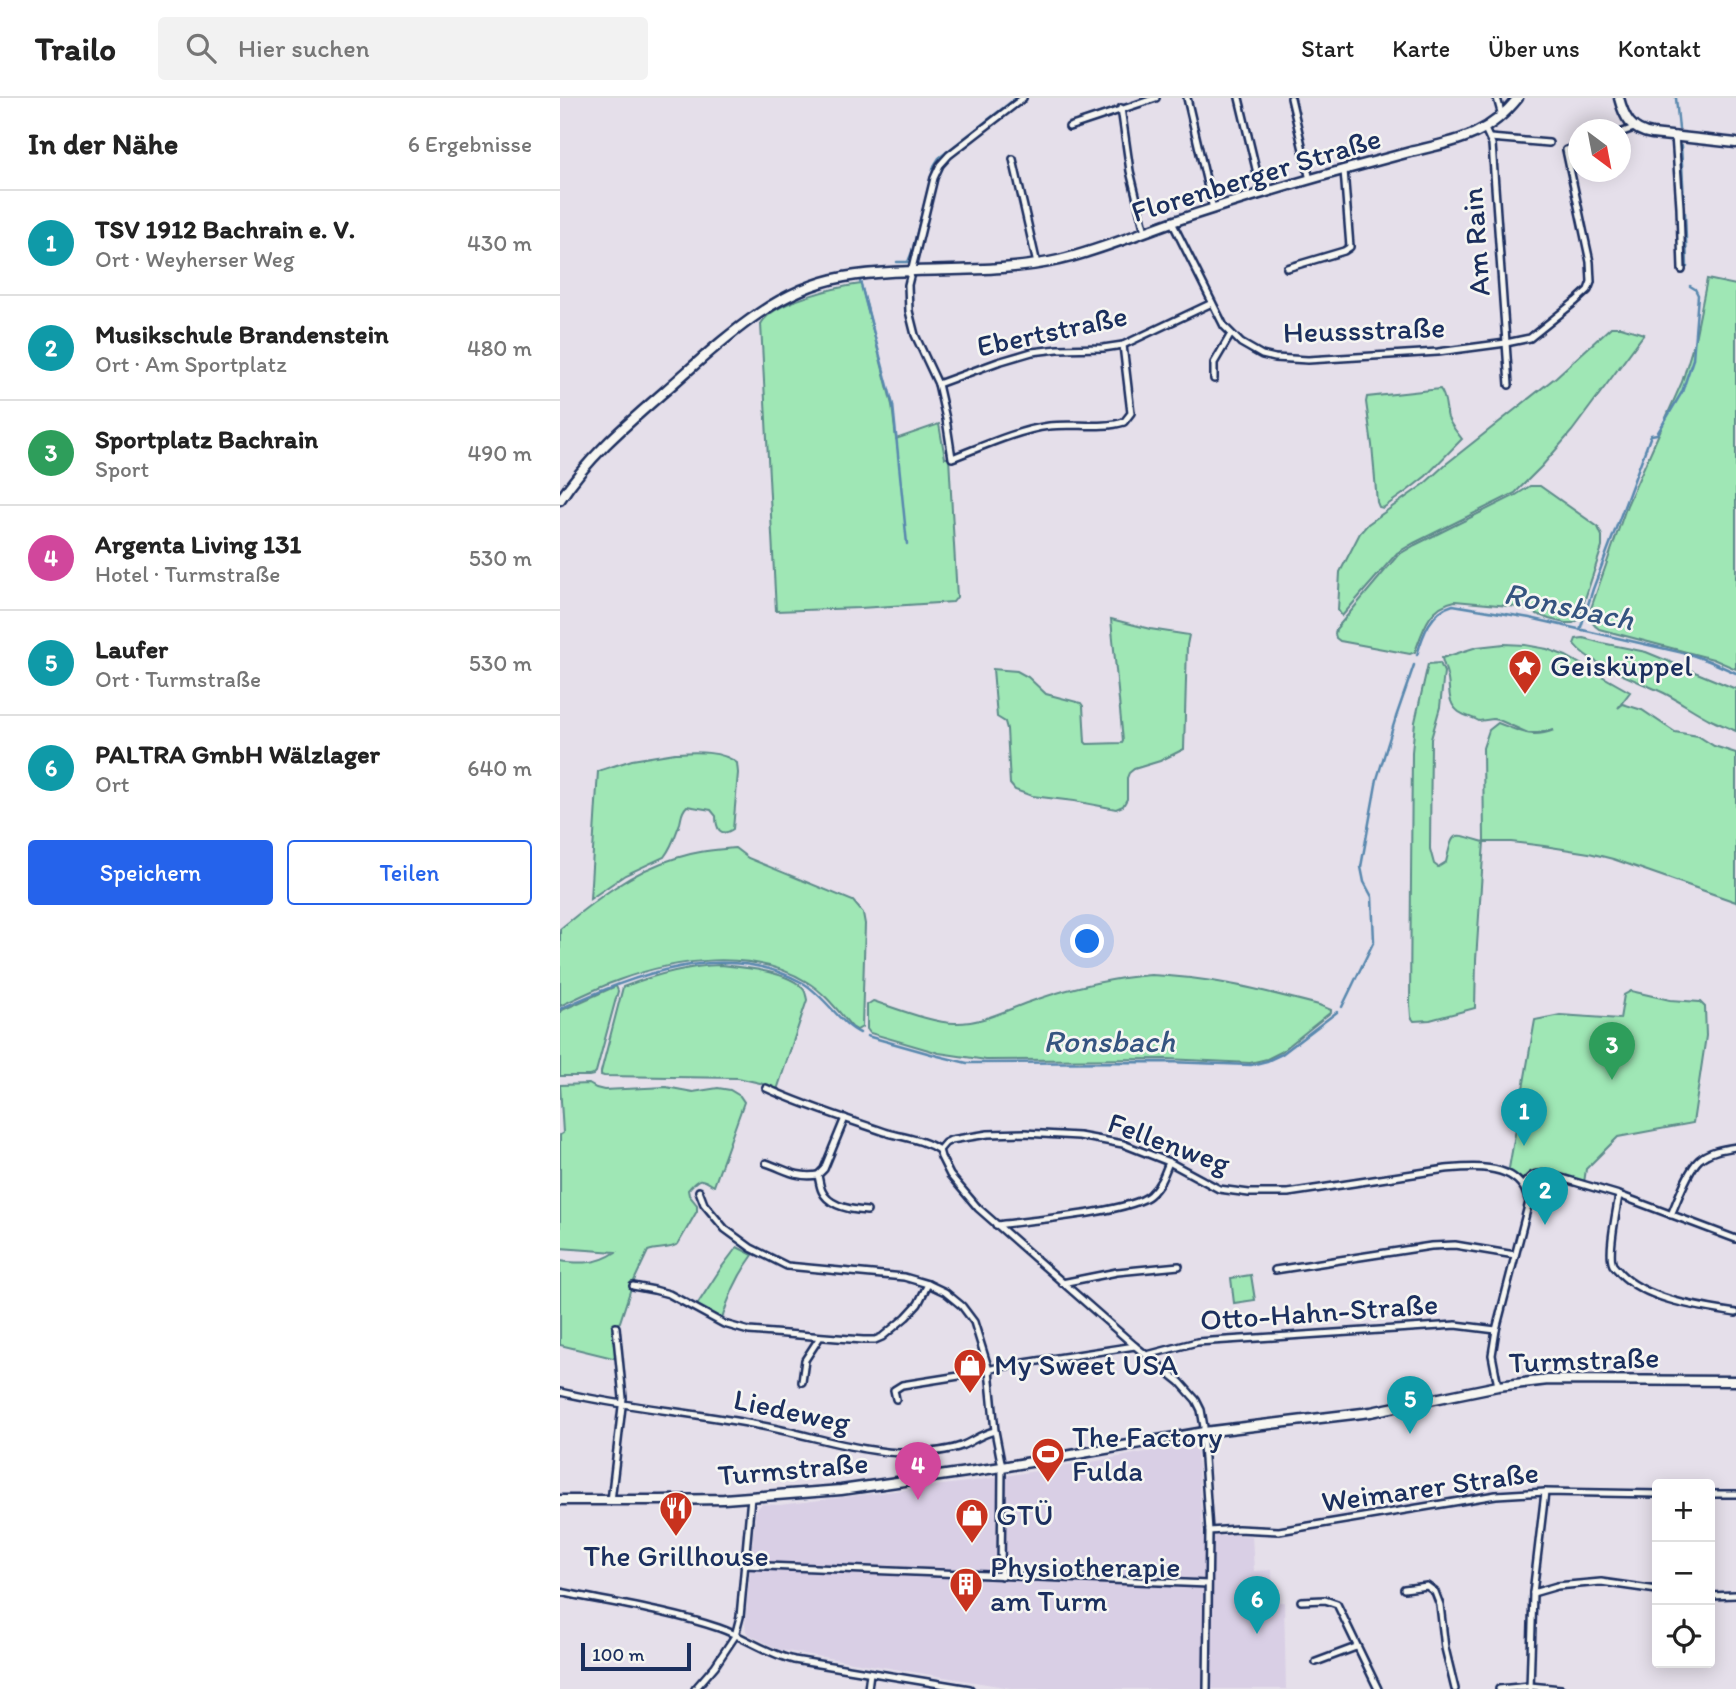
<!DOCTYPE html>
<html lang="de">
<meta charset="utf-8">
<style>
:root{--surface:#fff;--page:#f2f2f2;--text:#222;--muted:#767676;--line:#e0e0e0;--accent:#2563eb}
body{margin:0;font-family:Itim,sans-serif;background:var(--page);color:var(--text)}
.controls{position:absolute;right:21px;bottom:21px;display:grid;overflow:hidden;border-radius:7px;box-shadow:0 4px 18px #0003}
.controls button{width:63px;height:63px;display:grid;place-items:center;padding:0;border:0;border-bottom:2px solid var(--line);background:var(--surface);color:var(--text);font:35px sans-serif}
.compass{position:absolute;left:1008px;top:21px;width:63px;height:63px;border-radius:50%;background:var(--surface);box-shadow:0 4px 18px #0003;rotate:148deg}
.scale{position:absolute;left:21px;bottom:18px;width:110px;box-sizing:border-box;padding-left:7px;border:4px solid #1b2f5e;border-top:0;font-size:19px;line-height:24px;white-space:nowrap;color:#1b2f5e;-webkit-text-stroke:5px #f6f6f2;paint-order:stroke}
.you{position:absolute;left:528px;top:844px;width:24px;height:24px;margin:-18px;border:5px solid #fff;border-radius:50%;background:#1a73e8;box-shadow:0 0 0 10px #1a73e833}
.badge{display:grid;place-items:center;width:46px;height:46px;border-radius:50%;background:var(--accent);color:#fff;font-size:23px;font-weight:700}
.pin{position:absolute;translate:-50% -58px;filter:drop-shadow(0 2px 4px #0008)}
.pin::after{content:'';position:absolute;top:37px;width:24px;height:21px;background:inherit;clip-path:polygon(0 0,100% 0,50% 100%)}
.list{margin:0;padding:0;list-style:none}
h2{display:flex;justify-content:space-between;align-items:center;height:91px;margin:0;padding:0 28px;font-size:30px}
h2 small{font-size:23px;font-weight:400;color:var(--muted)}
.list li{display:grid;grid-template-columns:46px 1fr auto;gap:21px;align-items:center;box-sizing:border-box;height:105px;padding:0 28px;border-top:2px solid var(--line)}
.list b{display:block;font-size:26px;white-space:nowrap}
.list p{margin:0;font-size:23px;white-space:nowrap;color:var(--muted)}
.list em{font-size:23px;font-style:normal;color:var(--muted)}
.actions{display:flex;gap:14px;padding:21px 28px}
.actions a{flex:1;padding:16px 0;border:2px solid var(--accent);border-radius:7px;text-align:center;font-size:24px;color:var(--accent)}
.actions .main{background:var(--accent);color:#fff}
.icon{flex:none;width:38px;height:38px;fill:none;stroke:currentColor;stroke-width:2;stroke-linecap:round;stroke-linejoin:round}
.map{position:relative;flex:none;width:1176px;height:1591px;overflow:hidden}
header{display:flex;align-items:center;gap:42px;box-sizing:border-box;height:98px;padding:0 35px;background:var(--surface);border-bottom:2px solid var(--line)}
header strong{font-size:33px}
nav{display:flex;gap:38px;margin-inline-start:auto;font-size:24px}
.search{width:490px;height:63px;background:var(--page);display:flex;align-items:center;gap:18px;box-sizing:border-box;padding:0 24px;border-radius:7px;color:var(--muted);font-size:26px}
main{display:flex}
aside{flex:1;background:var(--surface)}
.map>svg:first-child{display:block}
</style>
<header>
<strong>Trailo</strong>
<div class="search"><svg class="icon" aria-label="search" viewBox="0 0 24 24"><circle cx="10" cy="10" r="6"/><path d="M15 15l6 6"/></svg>Hier suchen</div>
<nav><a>Start</a><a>Karte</a><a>Über uns</a><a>Kontakt</a></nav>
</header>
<main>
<aside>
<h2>In der Nähe<small>6 Ergebnisse</small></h2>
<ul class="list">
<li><span class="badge" style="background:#0f9aa8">1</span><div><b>TSV 1912 Bachrain e. V.</b><p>Ort · Weyherser Weg</p></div><em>430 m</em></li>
<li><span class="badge" style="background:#0f9aa8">2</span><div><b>Musikschule Brandenstein</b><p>Ort · Am Sportplatz</p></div><em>480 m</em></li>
<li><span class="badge" style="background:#2e9e5b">3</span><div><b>Sportplatz Bachrain</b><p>Sport</p></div><em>490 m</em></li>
<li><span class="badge" style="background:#d1479c">4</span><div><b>Argenta Living 131</b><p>Hotel · Turmstraße</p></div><em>530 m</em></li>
<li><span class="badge" style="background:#0f9aa8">5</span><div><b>Laufer</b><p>Ort · Turmstraße</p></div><em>530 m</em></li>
<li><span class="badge" style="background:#0f9aa8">6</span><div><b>PALTRA GmbH Wälzlager</b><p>Ort</p></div><em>640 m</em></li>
</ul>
<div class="actions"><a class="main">Speichern</a><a>Teilen</a></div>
</aside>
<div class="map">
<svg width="1176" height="1591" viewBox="0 0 1176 1591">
<rect width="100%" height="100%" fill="#e5dfea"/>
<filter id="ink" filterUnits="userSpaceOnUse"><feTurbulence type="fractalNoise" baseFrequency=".0143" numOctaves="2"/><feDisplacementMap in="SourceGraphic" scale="14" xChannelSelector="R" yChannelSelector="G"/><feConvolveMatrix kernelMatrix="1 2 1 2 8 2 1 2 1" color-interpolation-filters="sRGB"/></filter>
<g filter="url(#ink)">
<polygon fill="#d9cfe5" points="629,1346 634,1348 637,1354 643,1439 676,1437 692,1438 694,1473 712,1472 713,1504 724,1504 726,1591 457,1591 220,1552 188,1536 186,1533 185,1526 195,1418 197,1411 202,1406 219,1407 269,1401 407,1384 526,1365"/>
<g fill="#9fe7b5" stroke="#5d8b8a" stroke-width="2">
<path d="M1147,181L1176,187V571L1153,561L1039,531C1033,527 1031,523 1029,516L1067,407L1122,284L1135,241Z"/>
<path d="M301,186L332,307L336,341L379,326L385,360H389L397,499L393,504L300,510L216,513L201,226C212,204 277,189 301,186Z"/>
<polygon points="1051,229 1061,229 1084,236 1012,333 982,368 955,395 854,445 837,455 782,518 778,512 780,474 800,435 808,426 863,387 886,366 996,279"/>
<path d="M880,291C887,300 885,310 888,320C891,328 897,334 902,341L866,378L847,393L823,410L819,409L817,404L812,347L806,304L807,299Z"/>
<path d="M970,388H980L1038,429L1042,438V449L1018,522L1013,525H1005L989,521L960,509L895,503C869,508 863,532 855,554L850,556L780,543L776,540L775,536L776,531L838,457L855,447L956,397Z"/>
<polygon points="551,521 590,531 629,537 627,547 624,651 600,663 574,671 569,675 567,680 567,701 563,708 556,711 514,703 472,698 455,692 450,686 447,631 445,624 437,619 433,571 457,573 468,579 486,596 521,605 523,608 525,644 527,646 562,645 563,643"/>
<path d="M1023,540L1042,545L1086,554L1176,591V633C1168,629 1159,626 1151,622C1135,614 1120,603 1104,595C1079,583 1030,567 1014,546L1016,541Z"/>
<path d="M944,546L965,547L987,551L1006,558L1070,594L1058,610L1063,606L1082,612L1115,634L1138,638L1154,648L1176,655V804L1053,761L1029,755L984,748L951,744H924L916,862L915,910L870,922L854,923L851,919L850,906L852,654L855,624L868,566L880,565L884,574L880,609L871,641L870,751L874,766L878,769L886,764C894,731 892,735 924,744L923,650L929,632L938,625C959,633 971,641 994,632L978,635H968L939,622L933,621L919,623C913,619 906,619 899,614C886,604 891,591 887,577C886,571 883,566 882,560L917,549Z"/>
<path d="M115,655C134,654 161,652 177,665L178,675L173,731C160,740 156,730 156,718L151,712L127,708C121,714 122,718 120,725C116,736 112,749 104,759L65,777L30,801L38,673L72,662Z"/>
<path d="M175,750L188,760L293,803L303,815L305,826L302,929L297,932L292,929C278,913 265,895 247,884C192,850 116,861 59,882C39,889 19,899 0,908V831C35,802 72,773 116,760C136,753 155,752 175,750Z"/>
<path d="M160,867C180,869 231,873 244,892C246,895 246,898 247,902L217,992L200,985L178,980L44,978L41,977V974L63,889C94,877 126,868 160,867Z"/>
<path d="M591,877C651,879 701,892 759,907L771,912V914L721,954L707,961L690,965L607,961L426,962L379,955L310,935L307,931V907L313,903C335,910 375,926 397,925C424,925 450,910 475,902C513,889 551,880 591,877Z"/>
<polygon points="56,888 58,893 36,974 33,977 29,978 0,978 0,913"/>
<polygon points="1071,893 1110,902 1140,904 1145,909 1146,938 1133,1025 1058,1039 1026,1071 1024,1085 978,1075 963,1087 948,1076 975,922 1000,917 1060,921 1064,897"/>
<path d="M29,986L36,990L44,992L106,989L133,994L158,990L170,992L180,998L184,1004L154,1088C140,1079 139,1079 128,1092L129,1097L137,1107V1113L118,1146C109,1152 98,1149 88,1153L72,1187L60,1224L54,1229L57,1261L0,1247V1163C22,1166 38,1166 56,1154L0,1150V1037L3,1035L0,987Z"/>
<path d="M177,1149L193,1157C178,1177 169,1197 162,1221L137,1207L161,1170Z"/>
<polygon points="691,1177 695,1202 674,1205 671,1180"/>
</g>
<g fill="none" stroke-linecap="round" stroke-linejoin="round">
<g stroke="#5988ae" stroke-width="2.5">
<polyline points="1116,0 1119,31"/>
<polyline points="1121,48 1124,103"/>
<polyline points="1125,115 1127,169"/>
<polyline points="337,164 348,164 352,154 374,68 379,60 456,0"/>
<polyline points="300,183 333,307 347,446"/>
<polyline points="1020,532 1033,491 1091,337 1097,336 1122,294 1133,261 1138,197 1135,191 1130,188"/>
<path d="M857,557C863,536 871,513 893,507L970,520L1132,557L1149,563L1176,575"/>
<polyline points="782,909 814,843 812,799 804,784 801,769 817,681 836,619 854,567"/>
<path d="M0,911C74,877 165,841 243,885C265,898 281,927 300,935"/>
<polyline points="307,938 378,958 407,965 608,964 691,967 707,963 722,956 777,914"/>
</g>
<defs>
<g id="street">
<path d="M463,0L389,57L380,67L374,80L348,187L349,213L355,237L378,286L386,321L392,360C421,349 458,332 489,328C513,325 542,331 564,324L571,315L563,247"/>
<polyline points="627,0 653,111"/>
<polyline points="679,0 702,96"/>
<polyline points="731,0 750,82"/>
<polyline points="937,0 942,18"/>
<polyline points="561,10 570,73 585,134"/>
<polyline points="509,29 596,0"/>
<polyline points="925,31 932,46 949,287"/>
<polyline points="1060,35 1074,30"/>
<polyline points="1115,37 1120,109 1122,172"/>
<polyline points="930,40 989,45"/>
<polyline points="453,61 477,166"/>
<polyline points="612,124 664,228 681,245 702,257 715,260 748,262 878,254 946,245 970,240 1016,203 1028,192 1031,184 1030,164 1006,52 1018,49"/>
<polyline points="727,170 784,153 790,149 784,72"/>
<polyline points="654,281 654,265 671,236"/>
<polyline points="378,286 438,264 472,254 498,251 543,250 563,247 652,205"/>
<path d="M206,990C245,1008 287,1021 328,1035C346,1040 364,1042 379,1052"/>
<path d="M285,1020L264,1071L258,1077C259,1082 260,1089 262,1093C269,1109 292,1112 307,1113"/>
<path d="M379,1052L385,1045L391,1042L428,1036L464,1035L519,1038L563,1046L609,1064L659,1091L689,1095H728L886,1071C910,1069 947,1065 963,1089C966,1093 967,1099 969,1104L936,1232L932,1257L938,1288"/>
<polyline points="379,1052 381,1059 390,1077 418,1110 575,1248 620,1284 636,1302 641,1312 644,1329 643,1346 649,1433 647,1591"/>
<path d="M206,1065C227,1072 235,1080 258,1077"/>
<path d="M963,1087C972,1076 973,1075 988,1076L1059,1097L1176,1141"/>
<polyline points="139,1093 144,1106 165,1131 191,1150 227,1168 344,1179 368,1186 385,1194 402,1208 414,1224 429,1272 435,1333"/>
<path d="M1059,1097C1057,1111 1047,1156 1053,1167C1055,1170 1058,1172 1060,1175C1086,1202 1140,1209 1176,1215"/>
<path d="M1111,1117C1117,1103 1128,1072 1139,1062C1149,1053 1163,1051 1176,1049"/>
<path d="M436,1127C465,1123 572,1114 590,1097C600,1088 604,1077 609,1064"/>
<polyline points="715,1172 871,1148 895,1147 955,1157"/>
<polyline points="502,1185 557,1174 619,1168"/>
<polyline points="73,1188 94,1192 109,1196 164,1226 189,1233 303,1242 315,1242 322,1239 346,1219 358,1206 368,1186"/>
<polyline points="587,1257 637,1244 896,1227 936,1232"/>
<polyline points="242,1284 245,1262 260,1239"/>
<path d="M0,1294C71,1311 145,1315 217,1331C264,1341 310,1357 359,1355C372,1354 388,1353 401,1348C414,1343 420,1336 435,1333L442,1369L441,1478"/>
<polyline points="336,1301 334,1292 342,1287 418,1275 439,1269 575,1248"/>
<polyline points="1150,1396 1176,1396"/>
<polyline points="51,1403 63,1300 56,1229"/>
<polyline points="649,1433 678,1431 719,1433 936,1397 985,1394 1097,1396"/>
<polyline points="184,1467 648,1486"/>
<polyline points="844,1491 867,1488 875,1494 880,1507 885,1550 895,1591"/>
<path d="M0,1494C53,1505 108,1513 159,1530C185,1539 207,1556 234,1562L410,1591"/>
<polyline points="973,1495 997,1488 1041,1484 1097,1492"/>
<polyline points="1150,1498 1176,1497"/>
<polyline points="741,1503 765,1502 777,1506 818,1591"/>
<polyline points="756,1564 796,1549"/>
<polyline points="135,1591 155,1568 175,1538 180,1519 191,1399"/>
<polyline points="308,1591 310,1575"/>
<polyline points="939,1591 970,1588 1001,1591"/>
<polyline points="970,1591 973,1495 985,1394"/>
</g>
<g id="secondary">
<path d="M1059,0C1064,19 1071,33 1092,36L1176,45"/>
<path d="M0,402C28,359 66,327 105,293C158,247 211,192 284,179C355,167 429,178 499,162C538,153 575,137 612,124C668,105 725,88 783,72C805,66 828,60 850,54C896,43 927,39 958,0"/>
<polyline points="0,1402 99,1402 164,1401 281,1392 442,1369 644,1334 811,1314 938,1288 988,1282 1176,1283"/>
</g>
</defs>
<use href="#street" stroke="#1b2f5e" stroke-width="10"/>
<use href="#secondary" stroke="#1b2f5e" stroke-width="13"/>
<use href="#street" stroke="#f6f6f2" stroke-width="5"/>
<use href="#secondary" stroke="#f6f6f2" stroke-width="8"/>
</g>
</g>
<defs>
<symbol id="sight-pin" viewBox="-11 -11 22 30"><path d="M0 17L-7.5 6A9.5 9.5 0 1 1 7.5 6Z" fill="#c8321e" stroke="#f6f6f2"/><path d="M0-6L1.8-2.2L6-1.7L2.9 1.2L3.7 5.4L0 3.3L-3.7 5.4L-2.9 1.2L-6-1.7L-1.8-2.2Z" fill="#fff"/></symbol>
<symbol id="shop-pin" viewBox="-11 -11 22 30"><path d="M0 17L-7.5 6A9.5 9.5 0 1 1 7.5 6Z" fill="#c8321e" stroke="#f6f6f2"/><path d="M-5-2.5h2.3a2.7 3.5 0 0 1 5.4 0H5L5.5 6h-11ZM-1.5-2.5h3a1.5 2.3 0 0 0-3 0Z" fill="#fff"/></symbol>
<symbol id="stadium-pin" viewBox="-11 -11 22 30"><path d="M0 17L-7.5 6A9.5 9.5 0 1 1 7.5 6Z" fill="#c8321e" stroke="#f6f6f2"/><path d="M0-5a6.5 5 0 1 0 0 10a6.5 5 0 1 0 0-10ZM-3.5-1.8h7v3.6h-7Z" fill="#fff"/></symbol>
<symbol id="restaurant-pin" viewBox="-11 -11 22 30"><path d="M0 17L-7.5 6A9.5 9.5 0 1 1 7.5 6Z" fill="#c8321e" stroke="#f6f6f2"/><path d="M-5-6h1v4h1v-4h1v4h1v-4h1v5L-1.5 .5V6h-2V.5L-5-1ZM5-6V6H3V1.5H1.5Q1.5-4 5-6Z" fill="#fff"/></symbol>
<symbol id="building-pin" viewBox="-11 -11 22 30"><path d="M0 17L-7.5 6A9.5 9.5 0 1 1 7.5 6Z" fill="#c8321e" stroke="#f6f6f2"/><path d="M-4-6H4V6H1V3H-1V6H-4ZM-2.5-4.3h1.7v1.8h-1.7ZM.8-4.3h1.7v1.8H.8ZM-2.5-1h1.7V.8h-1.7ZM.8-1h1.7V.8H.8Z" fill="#fff"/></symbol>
</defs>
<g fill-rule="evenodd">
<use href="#sight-pin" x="946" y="549" width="38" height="52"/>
<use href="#shop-pin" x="391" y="1248" width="38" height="52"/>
<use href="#stadium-pin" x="469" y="1337" width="38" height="52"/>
<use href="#restaurant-pin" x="97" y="1391" width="38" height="52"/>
<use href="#shop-pin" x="393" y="1398" width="38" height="52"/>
<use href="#building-pin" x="387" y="1467" width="38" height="52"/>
</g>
<g text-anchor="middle" stroke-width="5" stroke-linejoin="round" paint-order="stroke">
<g font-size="30" fill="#1b2f5e" stroke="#f6f6f2">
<text transform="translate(696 77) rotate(-17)" y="10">Florenberger Straße</text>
<text transform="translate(916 144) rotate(-94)" y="10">Am Rain</text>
<text transform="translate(804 232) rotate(-2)" y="10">Heussstraße</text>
<text transform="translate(492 233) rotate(-12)" y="10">Ebertstraße</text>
<text transform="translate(609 1045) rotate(20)" y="10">Fellenweg</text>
<text transform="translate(759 1214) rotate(-4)" y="10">Otto-Hahn-Straße</text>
<text transform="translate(1024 1262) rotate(-2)" y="10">Turmstraße</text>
<text transform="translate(232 1313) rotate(12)" y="10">Liedeweg</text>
<text transform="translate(233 1371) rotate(-5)" y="10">Turmstraße</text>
<text transform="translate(870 1389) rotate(-8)" y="10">Weimarer Straße</text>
</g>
<g font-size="30" fill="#1b2f5e" stroke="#f6f6f2" text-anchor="start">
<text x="990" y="578">Geisküppel</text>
<text x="434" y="1277">My Sweet USA</text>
<text x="512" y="1349">The Factory<tspan x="512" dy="34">Fulda</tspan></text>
<text x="436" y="1427">GTÜ</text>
<text x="116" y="1468" text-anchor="middle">The Grillhouse</text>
<text x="430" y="1479">Physiotherapie<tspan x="430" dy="34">am Turm</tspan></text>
</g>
<g font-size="32" font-style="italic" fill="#355480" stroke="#f6f6f2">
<text transform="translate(1009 508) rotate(12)" y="11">Ronsbach</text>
<text x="549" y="954">Ronsbach</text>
</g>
</g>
</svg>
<div class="controls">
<button>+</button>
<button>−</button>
<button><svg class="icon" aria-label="locate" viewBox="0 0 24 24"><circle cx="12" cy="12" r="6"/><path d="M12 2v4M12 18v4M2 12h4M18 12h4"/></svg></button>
</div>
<svg class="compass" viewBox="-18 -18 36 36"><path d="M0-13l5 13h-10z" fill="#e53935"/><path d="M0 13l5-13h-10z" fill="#767676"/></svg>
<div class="scale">100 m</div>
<div class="you"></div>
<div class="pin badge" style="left:964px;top:1048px;background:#0f9aa8">1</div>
<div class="pin badge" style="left:985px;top:1127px;background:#0f9aa8">2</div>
<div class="pin badge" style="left:1052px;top:982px;background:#2e9e5b">3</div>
<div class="pin badge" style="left:358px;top:1402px;background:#d1479c">4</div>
<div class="pin badge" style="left:850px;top:1336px;background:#0f9aa8">5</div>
<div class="pin badge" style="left:697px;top:1536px;background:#0f9aa8">6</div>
</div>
</main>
